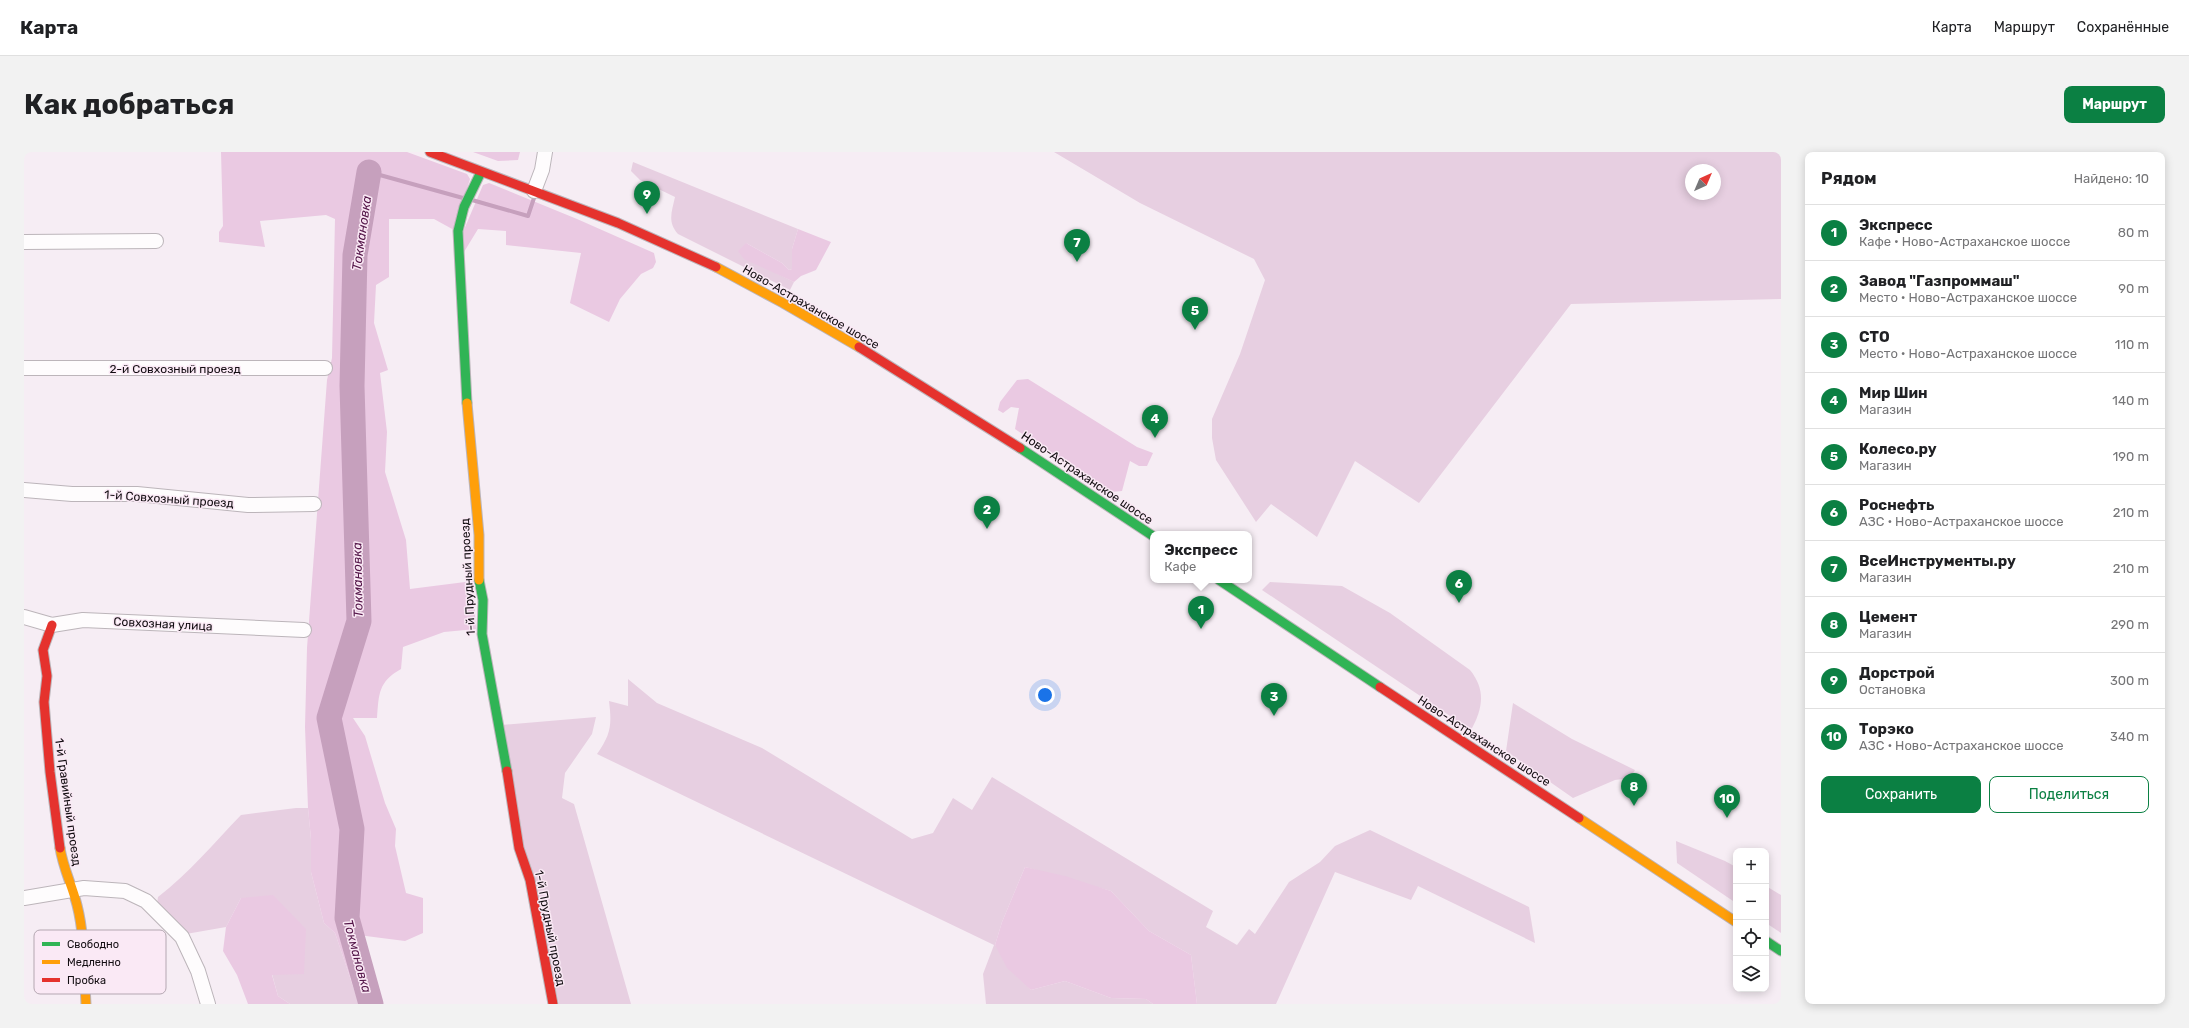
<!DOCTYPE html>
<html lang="ru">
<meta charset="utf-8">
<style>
:root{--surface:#fff;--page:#f2f2f2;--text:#202124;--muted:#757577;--line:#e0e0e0;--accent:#0b8043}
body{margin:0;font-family:Rubik,sans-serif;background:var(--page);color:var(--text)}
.controls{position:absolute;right:12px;bottom:12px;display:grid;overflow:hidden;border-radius:8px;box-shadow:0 2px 10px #0003}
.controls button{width:36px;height:36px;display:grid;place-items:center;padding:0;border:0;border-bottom:1px solid var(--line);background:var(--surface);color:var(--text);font:20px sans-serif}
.compass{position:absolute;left:1661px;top:12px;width:36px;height:36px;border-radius:50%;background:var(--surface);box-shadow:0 2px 10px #0003;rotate:44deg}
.you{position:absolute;left:1021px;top:543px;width:14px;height:14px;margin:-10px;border:3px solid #fff;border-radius:50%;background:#1a73e8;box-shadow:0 0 0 6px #1a73e833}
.badge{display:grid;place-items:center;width:26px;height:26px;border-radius:50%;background:var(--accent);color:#fff;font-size:13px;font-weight:700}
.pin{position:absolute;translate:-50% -33px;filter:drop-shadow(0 1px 2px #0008)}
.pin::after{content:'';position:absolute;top:21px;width:14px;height:12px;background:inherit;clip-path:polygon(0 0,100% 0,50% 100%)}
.popup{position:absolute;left:1126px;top:379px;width:102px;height:52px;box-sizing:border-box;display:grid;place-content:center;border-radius:8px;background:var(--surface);filter:drop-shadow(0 1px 3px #0005);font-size:13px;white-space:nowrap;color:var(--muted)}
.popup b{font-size:15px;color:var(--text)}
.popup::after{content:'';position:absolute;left:50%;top:100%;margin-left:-8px;border:8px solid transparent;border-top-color:var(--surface)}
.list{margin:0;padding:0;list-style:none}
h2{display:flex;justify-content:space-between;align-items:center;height:52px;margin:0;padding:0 16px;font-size:17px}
h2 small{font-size:13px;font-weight:400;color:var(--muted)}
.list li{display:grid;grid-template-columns:26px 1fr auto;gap:12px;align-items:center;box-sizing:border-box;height:56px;padding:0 16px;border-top:1px solid var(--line)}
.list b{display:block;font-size:15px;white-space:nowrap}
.list p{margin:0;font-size:13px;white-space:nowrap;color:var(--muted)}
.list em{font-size:13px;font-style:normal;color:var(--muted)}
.actions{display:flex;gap:8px;padding:12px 16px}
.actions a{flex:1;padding:9px 0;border:1px solid var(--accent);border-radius:8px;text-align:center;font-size:14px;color:var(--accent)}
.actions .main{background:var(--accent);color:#fff}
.icon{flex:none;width:22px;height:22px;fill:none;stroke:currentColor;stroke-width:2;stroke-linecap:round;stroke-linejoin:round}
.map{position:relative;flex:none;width:1757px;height:852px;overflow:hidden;border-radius:8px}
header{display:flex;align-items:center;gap:24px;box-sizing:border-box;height:56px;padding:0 20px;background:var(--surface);border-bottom:1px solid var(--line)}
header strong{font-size:19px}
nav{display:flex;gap:22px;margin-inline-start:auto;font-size:14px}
.intro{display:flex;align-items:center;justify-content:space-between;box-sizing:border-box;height:96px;padding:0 24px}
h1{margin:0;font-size:28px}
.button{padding:10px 18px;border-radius:8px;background:var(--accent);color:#fff;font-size:14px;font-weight:700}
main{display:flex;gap:24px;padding:0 24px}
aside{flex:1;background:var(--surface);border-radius:8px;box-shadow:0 2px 10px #0003}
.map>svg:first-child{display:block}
</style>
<header>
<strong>Карта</strong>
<nav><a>Карта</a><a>Маршрут</a><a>Сохранённые</a></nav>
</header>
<div class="intro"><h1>Как добраться</h1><a class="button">Маршрут</a></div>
<main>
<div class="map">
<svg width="1757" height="852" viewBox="0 0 1757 852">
<rect width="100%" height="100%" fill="#f6edf4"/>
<g fill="#e7cfe1" fill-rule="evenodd">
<path d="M1030,0H1757V147L1547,152L1395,351L1331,309L1293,385L1247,352L1232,370L1192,308L1188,286V267L1216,202L1241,128L1230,107L1116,51ZM1667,18H1691V42H1667Z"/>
<path d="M609,10L774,77L768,97V117L765,118L758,111L722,91L752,121L770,130L766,138L654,82C643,70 648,59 651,45L616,28L607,19Z"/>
<path d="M1246,430L1318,434L1366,461L1446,518C1462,538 1459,556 1447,578L1238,438Z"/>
<path d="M604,527L633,551L738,596L888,687L909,681L929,646L948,658L968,625L1189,759L1182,775L1213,793L1225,777L1231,782L1265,730L1296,710L1311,694L1346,678L1505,755L1511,791L1394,734L1387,748L1311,720L1252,852H1173L1167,803L1125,779L1087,739L1001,715L978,770L971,793L1007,838L1041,829L1087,846L1122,847L1129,852H962L959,822L970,793L573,602C587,582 588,573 585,549L604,554Z"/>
<polygon points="1489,551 1548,587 1611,618 1606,626 1591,628 1549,646 1482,599"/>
<polygon points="572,565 568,582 541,621 538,646 550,652 607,852 535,852 502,706 477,573"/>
<path d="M272,656H284L287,687V720L300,771L311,781L335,852H266L254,844L248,822L217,746L202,775L162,782L133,752L134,745C165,721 190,691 217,663Z"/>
<polygon points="1652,689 1701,709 1712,715 1712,751 1653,711"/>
<polygon points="1742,734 1757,743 1757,781 1742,771"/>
</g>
<g fill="#eac9e2">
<path d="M197,0H383L443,22L446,27L430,78L410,67H365V125L352,133L350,171L364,218L356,221L363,280L361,320L382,388L386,437L449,429L452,477L420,480L379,495L377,517C354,530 355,542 353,566H329L341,584L361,651L372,677L371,694L382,741L399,746V781L381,789L334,783L352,852H335L311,781L300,771L287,720V687L284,656L281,575L283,496L303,228L308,206L311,67L302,63L236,69L241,95L195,90V80L199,74Z"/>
<polygon points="449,0 496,0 494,8 474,9"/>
<polygon points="465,31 553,67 630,101 632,110 629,116 617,122 596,147 585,170 546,151 557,101 482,93 482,79 454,77 440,100 439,80 459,33"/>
<polygon points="774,77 807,90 792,118 777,124 770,130 720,107 714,99 722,91 758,111 765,118 768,117 768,97"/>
<polygon points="1004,227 1113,295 1129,301 1123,314 1115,314 1106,309 1098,339 1087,340 991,277 995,256 987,255 979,261 974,258 976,250 993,228"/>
<polygon points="1001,715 1041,724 1087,739 1125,779 1167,803 1173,852 1129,852 1122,847 1087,846 1041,829 1007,838 983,816 971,793 978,770"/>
<polygon points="249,743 282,777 280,822 248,823 254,844 266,852 224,852 213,823 199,799 202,775 217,746"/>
</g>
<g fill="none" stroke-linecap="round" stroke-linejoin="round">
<g stroke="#c6a0bd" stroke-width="4">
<polyline points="345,20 439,46"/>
<polyline points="448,48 504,64 510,46"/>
</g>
<polyline stroke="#c6a0bd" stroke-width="25" points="345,20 331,103 328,234 335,469 305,566 328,677 323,766 347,852"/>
<defs>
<g id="street">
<polyline points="510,39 518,18 521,0"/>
<polyline points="0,90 132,89"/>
<polyline points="0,216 301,216"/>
<polyline points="0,338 48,342 113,342 224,353 290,352"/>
<polyline points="0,465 28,473 59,468 280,478"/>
<polyline points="0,746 60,736 101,739 122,749 158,785 174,819 184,852"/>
</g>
<g id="fast">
<polyline points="443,251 434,79 440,55 457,20"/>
<polyline points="996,296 1129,384"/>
<polyline points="455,428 459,448 458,482 483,619"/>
<polyline points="1195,428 1356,535"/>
<polyline points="1742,789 1757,799"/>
</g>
<g id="slow">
<polyline points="692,115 759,151 835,195"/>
<polyline points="443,251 455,383 455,428"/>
<polyline points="1555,666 1712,770"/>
<path d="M36,696C39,716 48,733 53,753C61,784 60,820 62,852"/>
</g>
<g id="jam">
<polyline points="406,0 594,71 692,115"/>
<polyline points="835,195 996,296"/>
<polyline points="28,473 19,498 23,524 20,550 26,620 36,696"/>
<polyline points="1356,535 1555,666"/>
<polyline points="483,619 495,696 506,728 529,852"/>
</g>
</defs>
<use href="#street" stroke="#bcb5ba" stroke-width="16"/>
<use href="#fast" stroke="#bcb5ba" stroke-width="11"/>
<use href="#slow" stroke="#bcb5ba" stroke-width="11"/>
<use href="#jam" stroke="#bcb5ba" stroke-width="11"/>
<use href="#street" stroke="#fefcfd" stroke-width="14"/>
<use href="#fast" stroke="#30b455" stroke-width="9"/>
<use href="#slow" stroke="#ff9f0a" stroke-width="9"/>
<use href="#jam" stroke="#e5322d" stroke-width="9"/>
</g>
<g text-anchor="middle" stroke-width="3" stroke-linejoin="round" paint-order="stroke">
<g font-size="12" fill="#120d11" stroke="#fae9f5">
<text transform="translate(787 155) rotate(30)" y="4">Ново-Астраханское шоссе</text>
<text x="151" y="221">2-й Совхозный проезд</text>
<text transform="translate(1063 326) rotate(34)" y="4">Ново-Астраханское шоссе</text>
<text transform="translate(145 347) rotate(4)" y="4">1-й Совхозный проезд</text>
<text transform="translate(444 425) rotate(-93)" y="4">1-й Прудный проезд</text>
<text transform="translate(139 472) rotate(3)" y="4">Совхозная улица</text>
<text transform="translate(1460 589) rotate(33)" y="4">Ново-Астраханское шоссе</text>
<text transform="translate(44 650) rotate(82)" y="4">1-й Гравийный проезд</text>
<text transform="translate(526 776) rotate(79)" y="4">1-й Прудный проезд</text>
</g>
<g font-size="13" font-style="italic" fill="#531548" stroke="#fae9f5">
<text transform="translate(337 81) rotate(-82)" y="5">Токмановка</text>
<text transform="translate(333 428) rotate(-91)" y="5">Токмановка</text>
<text transform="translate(334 804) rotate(75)" y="5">Токмановка</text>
</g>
</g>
<rect x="10" y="778" width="132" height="64" rx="6" fill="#fae9f5" stroke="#b4a7b1" stroke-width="1"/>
<rect x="18" y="790" width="18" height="4" fill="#30b455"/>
<rect x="18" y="808" width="18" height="4" fill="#ff9f0a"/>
<rect x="18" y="826" width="18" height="4" fill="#e5322d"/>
<g font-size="11" fill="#120d11">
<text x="43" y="796">Свободно</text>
<text x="43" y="814">Медленно</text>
<text x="43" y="832">Пробка</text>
</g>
</svg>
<div class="controls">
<button>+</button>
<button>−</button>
<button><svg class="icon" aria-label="locate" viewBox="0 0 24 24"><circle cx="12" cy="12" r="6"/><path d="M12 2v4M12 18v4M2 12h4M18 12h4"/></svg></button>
<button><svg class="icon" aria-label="layers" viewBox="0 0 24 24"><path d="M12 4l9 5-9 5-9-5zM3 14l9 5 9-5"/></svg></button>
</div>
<svg class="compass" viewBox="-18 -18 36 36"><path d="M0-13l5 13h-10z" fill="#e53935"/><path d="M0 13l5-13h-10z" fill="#757577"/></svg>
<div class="you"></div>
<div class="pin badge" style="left:1177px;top:477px">1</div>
<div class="popup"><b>Экспресс</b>Кафе</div>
<div class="pin badge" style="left:963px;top:377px">2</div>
<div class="pin badge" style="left:1250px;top:564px">3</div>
<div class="pin badge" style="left:1131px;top:286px">4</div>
<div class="pin badge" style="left:1171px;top:178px">5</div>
<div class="pin badge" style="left:1435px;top:451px">6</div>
<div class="pin badge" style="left:1053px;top:110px">7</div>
<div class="pin badge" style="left:1610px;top:654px">8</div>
<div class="pin badge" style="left:623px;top:62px">9</div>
<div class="pin badge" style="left:1703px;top:666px">10</div>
</div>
<aside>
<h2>Рядом<small>Найдено: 10</small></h2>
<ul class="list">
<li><span class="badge">1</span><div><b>Экспресс</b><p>Кафе · Ново-Астраханское шоссе</p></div><em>80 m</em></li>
<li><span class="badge">2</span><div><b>Завод &quot;Газпроммаш&quot;</b><p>Место · Ново-Астраханское шоссе</p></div><em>90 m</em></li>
<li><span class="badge">3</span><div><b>СТО</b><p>Место · Ново-Астраханское шоссе</p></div><em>110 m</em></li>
<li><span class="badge">4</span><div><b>Мир Шин</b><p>Магазин</p></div><em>140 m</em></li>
<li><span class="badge">5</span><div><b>Колесо.ру</b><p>Магазин</p></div><em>190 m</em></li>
<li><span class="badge">6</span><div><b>Роснефть</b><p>АЗС · Ново-Астраханское шоссе</p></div><em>210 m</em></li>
<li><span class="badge">7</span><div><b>ВсеИнструменты.ру</b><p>Магазин</p></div><em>210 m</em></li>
<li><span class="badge">8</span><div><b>Цемент</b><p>Магазин</p></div><em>290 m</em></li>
<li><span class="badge">9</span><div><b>Дорстрой</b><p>Остановка</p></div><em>300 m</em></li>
<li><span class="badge">10</span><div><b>Торэко</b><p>АЗС · Ново-Астраханское шоссе</p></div><em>340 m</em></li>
</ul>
<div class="actions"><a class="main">Сохранить</a><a>Поделиться</a></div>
</aside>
</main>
